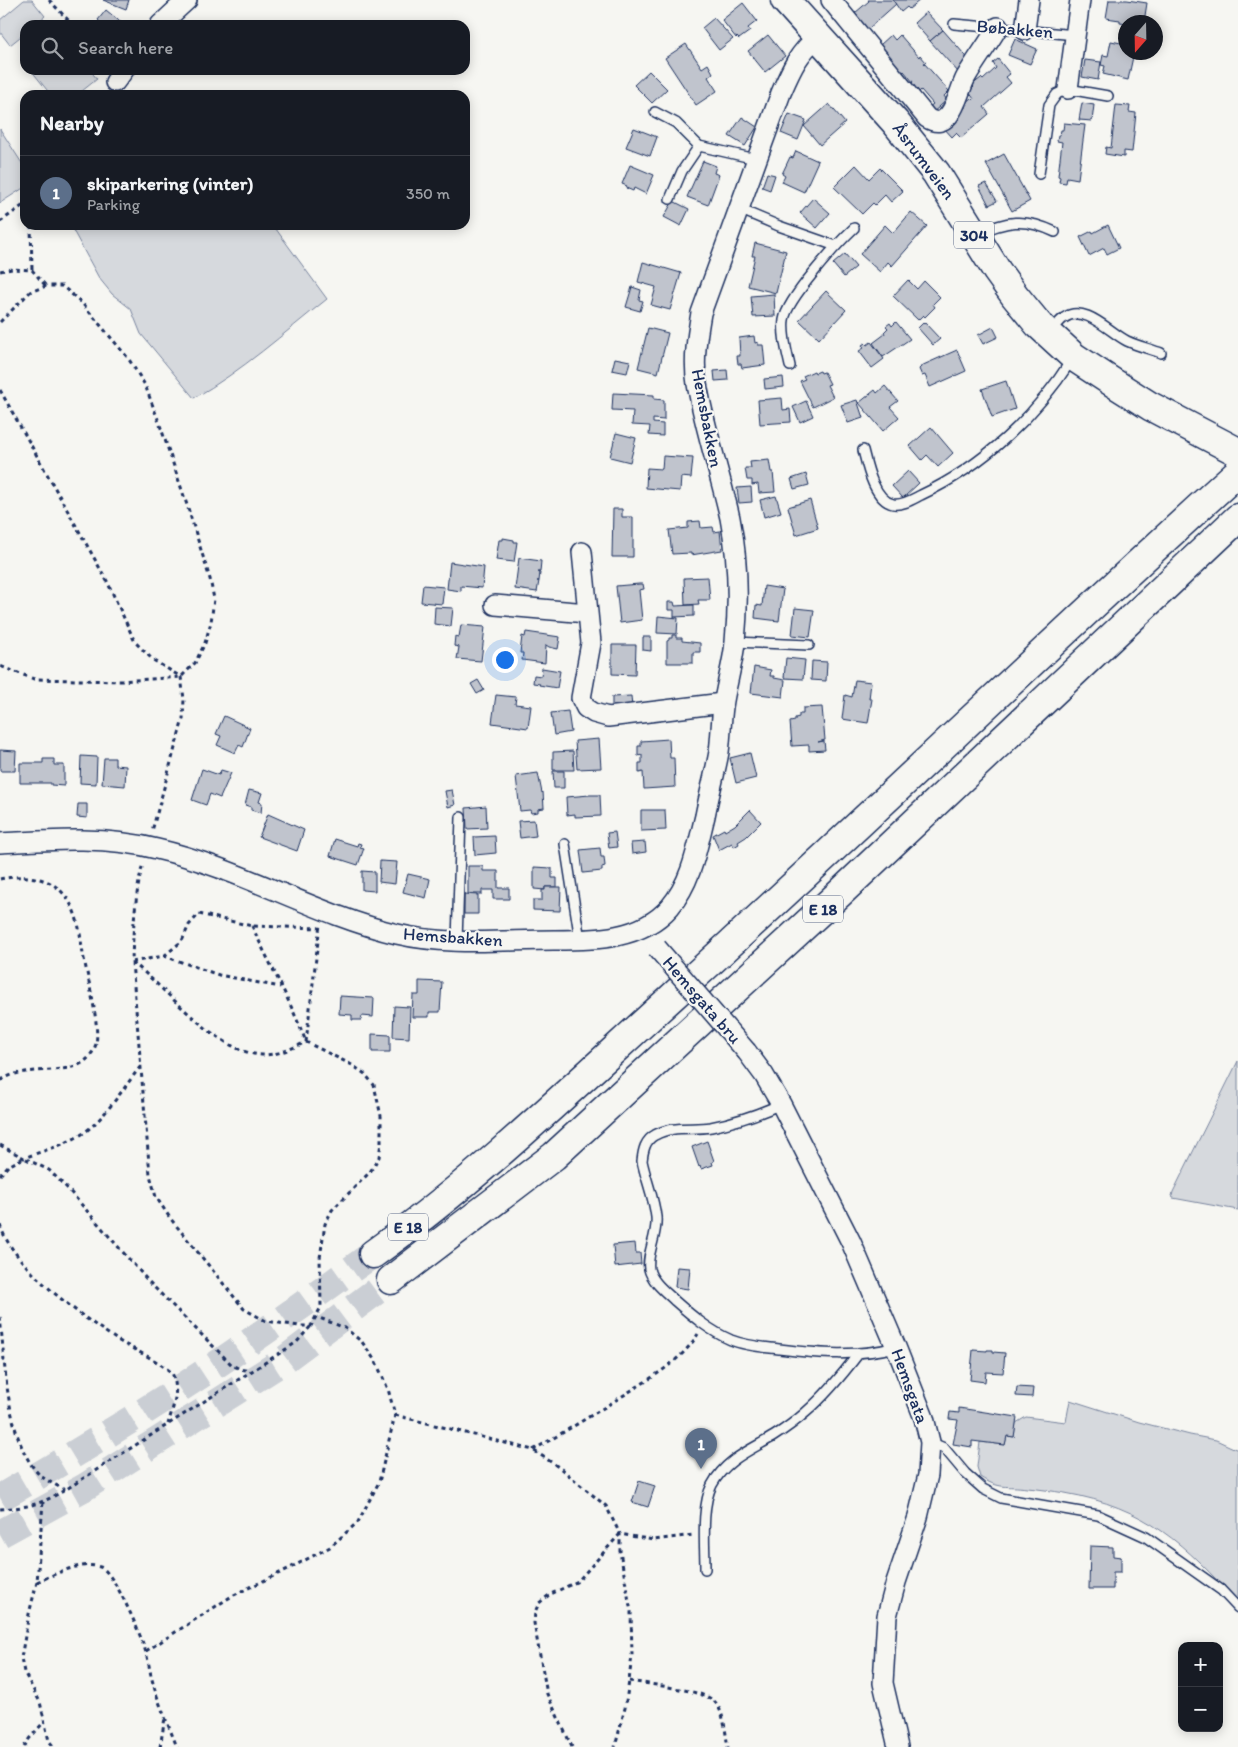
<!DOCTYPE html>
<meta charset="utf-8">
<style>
:root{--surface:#171b24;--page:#20242c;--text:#f1f3f6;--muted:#9ea1a6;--line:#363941;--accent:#b45309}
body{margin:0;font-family:Itim,sans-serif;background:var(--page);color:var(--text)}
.controls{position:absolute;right:15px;bottom:15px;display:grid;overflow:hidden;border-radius:10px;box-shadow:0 2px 12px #0003}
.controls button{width:45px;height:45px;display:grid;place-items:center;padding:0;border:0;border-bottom:1px solid var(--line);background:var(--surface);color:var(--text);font:25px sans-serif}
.compass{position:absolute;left:1118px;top:15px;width:45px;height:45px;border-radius:50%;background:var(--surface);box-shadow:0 2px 12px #0003;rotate:200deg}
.you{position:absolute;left:504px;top:659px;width:18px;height:18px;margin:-12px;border:4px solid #fff;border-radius:50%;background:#1a73e8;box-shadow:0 0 0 8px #1a73e833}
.badge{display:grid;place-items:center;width:32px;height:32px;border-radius:50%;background:var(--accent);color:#fff;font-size:16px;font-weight:700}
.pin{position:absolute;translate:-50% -41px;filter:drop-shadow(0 1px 2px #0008)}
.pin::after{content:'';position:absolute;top:26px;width:18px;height:15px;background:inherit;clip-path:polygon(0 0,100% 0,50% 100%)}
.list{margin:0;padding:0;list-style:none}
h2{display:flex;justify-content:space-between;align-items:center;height:65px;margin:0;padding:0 20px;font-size:21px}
h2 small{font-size:16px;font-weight:400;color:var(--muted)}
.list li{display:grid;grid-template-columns:32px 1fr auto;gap:15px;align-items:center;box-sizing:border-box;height:75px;padding:0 20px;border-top:1px solid var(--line)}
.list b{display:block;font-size:19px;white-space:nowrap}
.list p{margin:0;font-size:16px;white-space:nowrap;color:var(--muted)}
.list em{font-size:16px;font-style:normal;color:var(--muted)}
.icon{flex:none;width:28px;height:28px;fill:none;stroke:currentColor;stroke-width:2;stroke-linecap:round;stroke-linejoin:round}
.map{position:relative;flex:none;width:1238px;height:1747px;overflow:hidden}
.search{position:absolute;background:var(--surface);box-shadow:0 2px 12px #0003;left:20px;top:20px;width:450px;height:55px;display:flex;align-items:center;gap:12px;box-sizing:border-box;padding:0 18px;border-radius:15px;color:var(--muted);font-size:19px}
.panel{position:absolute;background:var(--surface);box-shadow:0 2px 12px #0003;left:20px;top:90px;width:450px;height:140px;border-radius:15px}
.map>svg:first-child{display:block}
</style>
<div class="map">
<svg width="1238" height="1747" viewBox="0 0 1238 1747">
<rect width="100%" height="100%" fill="#f6f6f2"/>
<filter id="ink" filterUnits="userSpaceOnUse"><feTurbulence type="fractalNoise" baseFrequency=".02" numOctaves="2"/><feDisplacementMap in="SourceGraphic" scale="10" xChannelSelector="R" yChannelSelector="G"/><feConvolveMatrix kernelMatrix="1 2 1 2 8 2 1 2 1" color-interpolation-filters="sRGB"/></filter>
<g filter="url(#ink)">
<g fill="#d6d9dd" stroke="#78849e">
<polygon points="24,0 32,0 45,16 34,25 25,25 25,33 10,45 0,32 0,20"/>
<polygon points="31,70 90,70 97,79 77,95 51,95"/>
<polygon points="0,129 25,168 25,187 0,203"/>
<path d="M70,225H273L327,299C284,333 242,371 194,398L141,334L131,309L112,294L99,278Z"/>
<polygon points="1238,1061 1238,1210 1173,1198 1172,1196 1173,1192"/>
<path d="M1070,1400L1139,1422L1190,1435L1216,1440L1238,1450V1603C1185,1544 1146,1507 1065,1493C1052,1491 1040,1489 1027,1488C1006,1485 1000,1490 980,1477L977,1467L980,1442L1005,1445L1007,1436L1014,1437L1016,1423L1026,1417L1066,1422Z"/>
</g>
<g fill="#c0c4cd" stroke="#1b2f5e">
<polygon points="103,0 129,0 126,9"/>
<polygon points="868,0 893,0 896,4 868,29 863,24 859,28 846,13 851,9 855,13 869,1"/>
<polygon points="893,0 920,0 909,9 907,7 901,12"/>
<polygon points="1109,0 1127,0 1147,3 1144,22 1129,21 1126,24 1120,23 1120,20 1106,18"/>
<polygon points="743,3 757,21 748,28 750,31 739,39 737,37 736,38 722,20"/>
<polygon points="106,10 124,25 103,25 98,20"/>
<polygon points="926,12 943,30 930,41 914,23"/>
<polygon points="714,18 733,39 719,50 702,28"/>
<polygon points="943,30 971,62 959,73 930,41"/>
<polygon points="768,35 785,56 765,72 748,51"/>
<polygon points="891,35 895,40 900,35 919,57 920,55 926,62 924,63 949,91 944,96 947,100 932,113 928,108 933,104 921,90 919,92 911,84 913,82 904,71 902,73 880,45"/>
<polygon points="1015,39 1037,49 1030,64 1008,55"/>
<polygon points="1111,41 1126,44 1126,52 1134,52 1128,80 1103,74 1105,66 1101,65 1103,55 1108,56"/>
<polygon points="686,44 702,68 708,64 713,73 708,77 717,91 696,105 665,58"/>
<polygon points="998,59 1010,74 1006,77 1011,83 984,107 989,114 961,138 956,133 952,137 943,127 960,105 963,109 968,105 966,102 971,98 973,100 974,99 969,92 974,87 972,85 981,78 983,80 996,68 993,63"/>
<polygon points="1085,60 1101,62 1098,80 1082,77"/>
<polygon points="649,71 667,89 652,103 634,85"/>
<polygon points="1082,103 1094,105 1092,121 1079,120"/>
<polygon points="829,104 845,123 820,145 804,126"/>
<polygon points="1116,105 1130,106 1129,112 1136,113 1132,152 1124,151 1124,157 1105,154 1106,147 1111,148"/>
<polygon points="789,114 806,120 798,140 781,133"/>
<polygon points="742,117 757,127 745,146 729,136"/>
<polygon points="1064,123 1085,125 1078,179 1067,177 1066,183 1059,182 1060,177 1058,176 1062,142 1057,141 1058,135 1060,135 1061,130 1063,130"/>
<polygon points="634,128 657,137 650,156 626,147"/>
<polygon points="796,151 818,161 804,192 782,182 785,176 782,174 790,157 793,158"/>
<polygon points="1004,154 1030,201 1012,211 986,164"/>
<polygon points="703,161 716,166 714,173 719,175 708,205 687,197"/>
<polygon points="630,165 654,175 646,194 634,188 633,191 626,188 627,186 622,184"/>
<polygon points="856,165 869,179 880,168 903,191 891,202 885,195 875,205 873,203 862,214 834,187"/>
<polygon points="767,173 775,175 770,190 762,187"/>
<polygon points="986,183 997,201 989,205 979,186"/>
<polygon points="813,198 830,213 817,228 800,213"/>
<polygon points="673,201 689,209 681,226 664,217"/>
<polygon points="911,212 927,226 892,266 888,262 880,272 860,254 885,225 893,233"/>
<polygon points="1108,225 1119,248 1107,254 1104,248 1089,256 1080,237 1092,231 1093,233"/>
<polygon points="755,243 786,251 776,293 748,286 755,256 752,256"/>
<polygon points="845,254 856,267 844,277 833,264"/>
<polygon points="643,262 681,273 670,310 651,305 656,287 638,282"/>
<polygon points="908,280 917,289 924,281 940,297 933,304 935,307 925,317 923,315 918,320 893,296"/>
<polygon points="632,287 641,290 639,300 643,301 640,311 626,307"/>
<polygon points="826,291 846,310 819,339 799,320"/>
<polygon points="774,294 775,316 753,317 751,296"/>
<polygon points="896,322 910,339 883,357 873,343 885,334 884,332 888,328 886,326 890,323 892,326"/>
<polygon points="924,322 940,339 933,345 918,328"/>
<polygon points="993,327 998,337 983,344 978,335"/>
<polygon points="648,328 668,333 658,373 638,368"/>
<polygon points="754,336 755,343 758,342 758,345 763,345 765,365 742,368 741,364 738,364 737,356 740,356 739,338"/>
<polygon points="871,342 884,359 872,368 859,351 864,348 862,345 865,343 867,345"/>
<polygon points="957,350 966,371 930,387 925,375 922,376 919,369 921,367 921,366"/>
<polygon points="615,358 630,361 627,373 612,370"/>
<polygon points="727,370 728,380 715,381 714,371"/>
<polygon points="814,371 815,373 820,371 821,373 824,372 830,384 827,385 833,397 813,407 800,381 805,379 803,376"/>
<polygon points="783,377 784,387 765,389 764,379"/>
<polygon points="1006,381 1015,409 992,417 982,389"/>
<polygon points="885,386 898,401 890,407 899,417 883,431 859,403 875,390 877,393"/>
<polygon points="613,393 654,395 654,399 664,400 664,420 653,419 653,423 663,424 663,436 649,435 650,426 632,425 633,411 612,410"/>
<polygon points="782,398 783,410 790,409 791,422 760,424 758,400"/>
<polygon points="857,400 863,418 848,423 841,405"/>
<polygon points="806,401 813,416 800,422 793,407"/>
<polygon points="931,427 953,453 938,467 927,455 922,460 910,446"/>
<polygon points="616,433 636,438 630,462 610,457"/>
<polygon points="663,456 693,458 691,478 681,477 680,491 646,488 647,468 662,469"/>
<polygon points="769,460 771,472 773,472 775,492 759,493 758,484 752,485 752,480 747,480 745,468 751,468 750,462"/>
<polygon points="908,471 919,483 903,498 892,486"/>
<polygon points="806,474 809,485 794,489 791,479"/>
<polygon points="751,487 752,502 739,503 737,488"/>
<polygon points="776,496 781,512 764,517 760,500"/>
<polygon points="810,500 818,528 796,535 788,507"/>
<polygon points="613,509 622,509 622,517 633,517 633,557 612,557"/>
<polygon points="700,521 701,528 713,527 714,532 720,531 722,550 691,555 691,553 672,554 669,530 688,528 688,522"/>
<polygon points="503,538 514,540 514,542 517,542 514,562 496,560 499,540 503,540"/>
<polygon points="519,558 541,561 540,572 538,572 540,573 539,581 537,581 539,581 537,592 515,589"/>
<polygon points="450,562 484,567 482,588 461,586 461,591 447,589"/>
<polygon points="708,577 710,600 698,600 699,604 685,605 684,578"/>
<polygon points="639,584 643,584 644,589 639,590 642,620 620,623 616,586"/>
<polygon points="423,585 444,587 442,604 421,602"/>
<polygon points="764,586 783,589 779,621 755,618 756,605 762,606"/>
<polygon points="668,602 674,602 675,606 694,605 694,616 674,617 674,610 668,610"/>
<polygon points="435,607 453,608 451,626 434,624"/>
<polygon points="795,608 814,610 810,637 792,635"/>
<polygon points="658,616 678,618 677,634 657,633"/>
<polygon points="461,625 485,627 481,661 457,659 459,647 454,646 455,636 459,637"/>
<polygon points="526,632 560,637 558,649 549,647 546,645 545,663 522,660 523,653 520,653 522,636 525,637"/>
<polygon points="672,635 676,635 676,638 682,638 682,641 700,643 700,652 693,652 693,663 667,663 667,641 669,640 669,638 672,638"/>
<polygon points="643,637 651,637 651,651 643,650"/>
<polygon points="612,645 636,645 635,675 612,674"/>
<polygon points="786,658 805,660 803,679 784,678"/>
<polygon points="812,661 827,662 826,681 811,680"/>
<polygon points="754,667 771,670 770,676 774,676 774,678 785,680 783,697 751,693"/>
<polygon points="542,668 560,671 557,688 539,685 540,684 533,683 534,675 541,676"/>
<polygon points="478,680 484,690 477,694 471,684"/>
<polygon points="855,680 871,682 869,699 872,699 868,723 842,719 845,695 852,697"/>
<polygon points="496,695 516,697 515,704 531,706 528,728 492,723"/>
<polygon points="631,696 632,708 612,708 612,697"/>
<polygon points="822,707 825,740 818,742 824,741 825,750 809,751 809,745 792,746 790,722 795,721 795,718 799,717 799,714 803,714 803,708"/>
<polygon points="568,711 571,732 554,735 551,713"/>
<polygon points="224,716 250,728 243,747 239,745 235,753 217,745 221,736 216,734"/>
<polygon points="599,739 601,768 577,769 575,741"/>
<polygon points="669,739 670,758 674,758 675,787 644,789 643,772 639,773 639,763 642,763 642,755 638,756 638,746 641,746 641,741"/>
<polygon points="0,750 16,751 15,771 0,771"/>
<polygon points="573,751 574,770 553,770 553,752"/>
<polygon points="750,753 756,778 736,783 730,758"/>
<polygon points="81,756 97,757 96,784 80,783"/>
<polygon points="104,758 115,758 115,765 126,766 125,786 102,784"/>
<polygon points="43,759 54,759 54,765 64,765 64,786 51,785 51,783 20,783 20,763 43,763"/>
<polygon points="202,769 219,775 221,770 231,773 220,798 210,794 206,805 192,800"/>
<polygon points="553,771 564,771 564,788 554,788"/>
<polygon points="538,773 542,793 543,792 544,808 538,809 538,812 531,813 530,810 520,811 516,776"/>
<polygon points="249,790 262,793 259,802 262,803 261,813 251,810 251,807 245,805"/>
<polygon points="452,790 455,805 448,807 445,791"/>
<polygon points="590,795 600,795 601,816 575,817 575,814 567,815 566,797"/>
<polygon points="78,804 87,804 87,818 77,817"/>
<polygon points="486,806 487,828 467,829 466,808"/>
<polygon points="641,810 665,810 666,830 641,831"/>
<polygon points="750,810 761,822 746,837 738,842 739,844 734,847 732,843 719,850 713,835 724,829 725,831 735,825"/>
<polygon points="268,814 304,830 297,851 259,837"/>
<polygon points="534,820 536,836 520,838 518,821"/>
<polygon points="615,832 617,847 609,848 607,833"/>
<polygon points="495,836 496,853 475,855 474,837"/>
<polygon points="335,839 357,846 358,843 361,844 360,847 364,848 358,865 330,856"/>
<polygon points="645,842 646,852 632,854 631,843"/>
<polygon points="600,848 601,857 604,857 605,866 602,867 602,871 583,873 580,850"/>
<polygon points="380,861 397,862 395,884 379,882"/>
<polygon points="468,866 483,866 483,871 498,871 498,888 509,888 509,899 493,899 493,890 482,890 482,894 468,894"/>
<polygon points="534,867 552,868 552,878 557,878 557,887 545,887 545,890 534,889"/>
<polygon points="362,871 375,872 375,891 362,890"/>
<polygon points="408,874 430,879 426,898 403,892"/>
<polygon points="545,887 561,887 560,911 533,910 533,900 542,900 542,890 545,890"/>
<polygon points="464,894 478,895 478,914 464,914"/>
<polygon points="419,981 442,982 440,1012 429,1012 429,1017 412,1017 413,995 419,995"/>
<polygon points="340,996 374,998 373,1017 362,1016 361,1020 352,1020 352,1015 339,1014"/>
<polygon points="394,1006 410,1007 409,1038 393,1037"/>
<polygon points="372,1034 390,1035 390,1052 372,1052"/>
<polygon points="707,1141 714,1161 712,1162 713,1165 701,1169 700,1166 699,1167 692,1147"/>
<polygon points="635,1243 636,1253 640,1253 641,1264 615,1267 613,1245"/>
<polygon points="677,1267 690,1268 688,1289 675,1287"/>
<polygon points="973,1350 987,1351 987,1350 993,1350 993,1352 1005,1353 1003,1373 986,1372 985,1382 970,1380"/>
<polygon points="1017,1387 1033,1388 1032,1397 1016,1396"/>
<polygon points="959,1408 1017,1417 1014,1437 1007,1436 1005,1445 972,1441 972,1447 953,1444 958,1420 949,1419 950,1412 959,1413"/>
<polygon points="639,1481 655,1486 648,1507 632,1502"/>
<polygon points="1090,1546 1113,1547 1113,1556 1121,1557 1121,1572 1113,1572 1113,1589 1089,1589"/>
</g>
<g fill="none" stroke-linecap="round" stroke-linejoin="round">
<g stroke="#caced4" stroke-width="28" stroke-dasharray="28 14" stroke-linecap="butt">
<path d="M0,1498C89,1446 177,1393 261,1334C299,1308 335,1281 373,1254"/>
<polyline points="0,1534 85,1487 280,1363 391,1280"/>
</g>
<defs>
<g id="lane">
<polyline points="954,24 1076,35"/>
<polyline points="655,112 676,123 699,146 756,159"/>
<polyline points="1039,174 1049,105 1057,94 1068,89 1108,96"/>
<polyline points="670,199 682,171 699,146"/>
<polyline points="739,209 779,226 836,246"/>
<path d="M976,234C1006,221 1024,217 1055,232"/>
<path d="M1051,332C1055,328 1059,321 1064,318C1085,303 1110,333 1127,341C1138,346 1150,349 1161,353"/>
<path d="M790,366C787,352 782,335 784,320C787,299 837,244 854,228"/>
<path d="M863,450C867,466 874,500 893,504C902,506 913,499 921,495C983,466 1036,416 1072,359"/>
<polyline points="735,642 809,645"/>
<polyline points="565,844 580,940"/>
<polyline points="457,941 461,817"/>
<path d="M781,1104C759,1114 736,1122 711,1127C693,1130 672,1125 655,1135C645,1140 643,1151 642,1161C646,1180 654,1198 656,1217C658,1235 646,1254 649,1269C652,1282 666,1292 675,1301C692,1316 710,1331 731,1340C746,1346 763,1347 779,1349C820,1354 857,1357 896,1347"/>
<polyline points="930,1442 944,1448 965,1473 983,1489 1001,1498 1098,1515 1146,1537 1221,1590 1238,1608"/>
<path d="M705,1569C705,1545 701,1506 712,1485C726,1459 751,1450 774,1436C785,1429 796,1421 805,1413C826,1395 843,1374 859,1353"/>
</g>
<g id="street">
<path d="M831,0L927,118C952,134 958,91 966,77C976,60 988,44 998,27"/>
<polyline points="160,25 187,0"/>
<polyline points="1025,30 1029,0"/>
<polyline points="115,82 124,70"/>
<polyline points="1068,89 1080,0"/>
<polyline points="582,552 591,643 581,698 586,708 594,713 608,717 723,703"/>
<polyline points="495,605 587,613"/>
<path d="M0,843C52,840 105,836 157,849C240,868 314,914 397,934C448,946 503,940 554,940C595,940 641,940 670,907C692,881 697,848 705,816C709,795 715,774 719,752C721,737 721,722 723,707C726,685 733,664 735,642C739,601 738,559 730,518C720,473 705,430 697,384C693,361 697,336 701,313L781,93C791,70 798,53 818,37"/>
<polyline points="747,1052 764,1075 781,1104 851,1242 896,1347 924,1418 930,1442 928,1475 918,1517 896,1582 887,1616 883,1683 898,1747"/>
</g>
<polyline id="primary" points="785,0 895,122 936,173 997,271 1015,296 1038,324 1074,357 1109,380 1150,406 1238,452"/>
<g id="highway">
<path d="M373,1254C479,1178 574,1086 671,998C862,825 1047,645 1238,472"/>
<polyline points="391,1280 554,1156 839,894 1238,518"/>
</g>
</defs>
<use href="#lane" stroke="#1b2f5e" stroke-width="12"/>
<use href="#street" stroke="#1b2f5e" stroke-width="22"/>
<use href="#primary" stroke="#1b2f5e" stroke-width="31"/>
<use href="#highway" stroke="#1b2f5e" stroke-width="31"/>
<g stroke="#1b2f5e" stroke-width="3" stroke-dasharray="4 4" stroke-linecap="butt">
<polyline points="49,0 73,25"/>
<polyline points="0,222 25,204"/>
<polyline points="31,225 32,270"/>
<polyline points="0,271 12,269 32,270 46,286"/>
<polyline points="0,322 30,292 46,286 62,286 81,302 128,358 145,385 159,422 187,505 210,579 214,599 211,622 205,643 195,663 181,677 121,681 34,679 0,666"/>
<polyline points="0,390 107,581 135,642 153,660 181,677 184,699 183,719 152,831"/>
<path d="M0,879C20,875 45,875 61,891C68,898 73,907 76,917C80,928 81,942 83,954C87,975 100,1024 96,1044C95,1047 93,1052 91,1054C76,1080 26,1062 0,1081"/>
<path d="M252,926C270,965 291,1002 306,1042L320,924"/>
<polyline points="164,956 182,941 189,925 199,914 252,926 319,928"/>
<path d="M132,962C166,988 221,1057 266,1055C280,1054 293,1048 306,1042L352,1065L365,1074L374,1085L381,1116V1142L379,1157L370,1172L332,1210L325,1224L320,1258L321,1307L311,1326H299L266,1321L244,1309L170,1218L156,1197L150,1175L132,962C133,928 135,895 143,863"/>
<polyline points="132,962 164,956 219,975 280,987"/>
<path d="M0,1145L24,1158C42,1151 62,1146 79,1136C103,1122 123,1088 141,1066"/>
<polyline points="0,1175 8,1166 24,1158 49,1170 67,1188 149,1282 232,1365 240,1369 250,1371"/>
<path d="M0,1225C13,1267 82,1317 119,1341C136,1351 156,1359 172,1373C180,1390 173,1407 168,1424"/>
<path d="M0,1317C5,1362 6,1435 36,1471C43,1480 55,1484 65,1490"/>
<polyline points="395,1415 533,1450 560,1468 606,1506 620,1534 620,1552 631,1612 632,1655 629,1681 625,1708 615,1747"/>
<path d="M533,1450C566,1431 599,1411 632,1390C656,1375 683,1359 698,1334"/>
<polyline points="43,1502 37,1582 29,1614 21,1658 24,1672 40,1702 49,1741 54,1747"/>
<path d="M0,1509C30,1507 39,1505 65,1490L277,1355L297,1342L311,1326"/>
<path d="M37,1582C56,1574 79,1561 100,1567C114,1571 142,1637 146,1653C149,1663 150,1673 153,1683C159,1705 169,1726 177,1747"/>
<polyline points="146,1651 232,1596 290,1568 330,1547 358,1522 379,1482 395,1415 388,1389 376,1362 362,1342 345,1328 317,1317"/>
<path d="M629,1681C647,1684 705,1690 715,1702C725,1714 725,1732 728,1747"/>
<polyline points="24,1747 29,1739 44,1722"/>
<polyline points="160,1747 165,1718"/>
<polyline points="572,1747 547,1694 534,1623 535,1612 539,1603 549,1595 578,1581 620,1534 653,1540 694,1535"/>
</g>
<use href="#lane" stroke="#f6f6f2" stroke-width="9"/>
<use href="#street" stroke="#f6f6f2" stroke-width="19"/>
<use href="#primary" stroke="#f6f6f2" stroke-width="28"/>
<use href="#highway" stroke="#f6f6f2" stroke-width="28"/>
<defs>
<polyline id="street-bridge" points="657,948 747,1052"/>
</defs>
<use href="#street-bridge" stroke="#1b2f5e" stroke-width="22" stroke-linecap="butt"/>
<use href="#street-bridge" stroke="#f6f6f2" stroke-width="19"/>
</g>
</g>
<g text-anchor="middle" stroke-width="4.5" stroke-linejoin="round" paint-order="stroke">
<g fill="#f6f6f2" stroke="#5d6b8a" stroke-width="1">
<rect x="954" y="221.5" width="40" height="27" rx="4"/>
<rect x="803" y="895.5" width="40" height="27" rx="4"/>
<rect x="388" y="1213.5" width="40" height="27" rx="4"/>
</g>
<g font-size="16" font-weight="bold" fill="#1b2f5e">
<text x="974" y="241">304</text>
<text x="823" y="915">E 18</text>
<text x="408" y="1233">E 18</text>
</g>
<g font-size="18" fill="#1b2f5e" stroke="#f6f6f2">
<text transform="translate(1015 29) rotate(5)" y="6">Bøbakken</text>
<text transform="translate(924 161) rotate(53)" y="6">Åsrumveien</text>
<text transform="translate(707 418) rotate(79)" y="6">Hemsbakken</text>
<text transform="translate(453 937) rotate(4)" y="6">Hemsbakken</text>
<text transform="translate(702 1000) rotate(49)" y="6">Hemsgata bru</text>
<text transform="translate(910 1386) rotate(70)" y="6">Hemsgata</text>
</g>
</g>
</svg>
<div class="controls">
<button>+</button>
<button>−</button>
</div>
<svg class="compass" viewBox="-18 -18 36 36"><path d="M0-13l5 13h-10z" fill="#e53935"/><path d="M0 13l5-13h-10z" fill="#9ea1a6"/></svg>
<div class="you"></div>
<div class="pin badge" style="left:701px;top:1469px;background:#5c6f8a">1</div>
<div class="search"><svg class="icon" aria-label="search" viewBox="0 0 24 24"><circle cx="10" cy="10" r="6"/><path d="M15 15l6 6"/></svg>Search here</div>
<section class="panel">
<h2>Nearby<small></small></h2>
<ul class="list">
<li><span class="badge" style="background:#5c6f8a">1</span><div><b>skiparkering (vinter)</b><p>Parking</p></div><em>350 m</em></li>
</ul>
</section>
</div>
